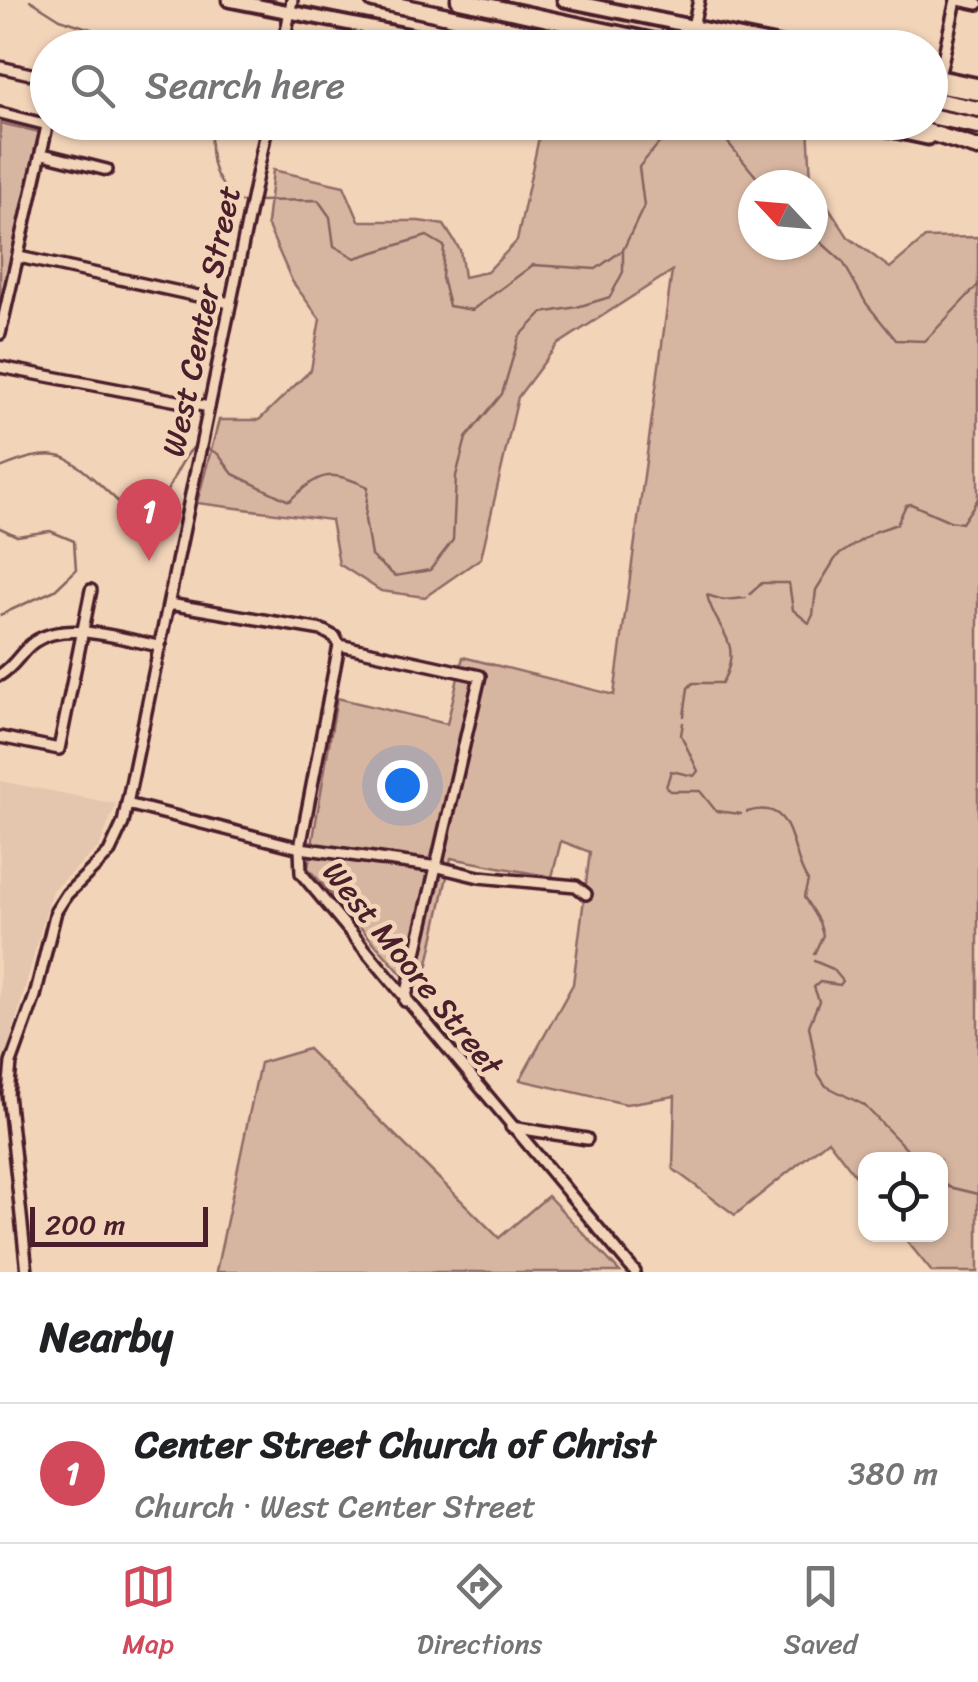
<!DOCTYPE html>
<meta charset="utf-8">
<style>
:root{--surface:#fff;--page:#f6f6f6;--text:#202124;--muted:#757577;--line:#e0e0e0;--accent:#d1495b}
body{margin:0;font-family:Sriracha,sans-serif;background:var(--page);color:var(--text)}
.controls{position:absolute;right:30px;bottom:30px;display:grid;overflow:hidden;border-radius:20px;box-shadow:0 2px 8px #0004}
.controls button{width:90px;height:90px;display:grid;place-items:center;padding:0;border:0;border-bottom:2px solid var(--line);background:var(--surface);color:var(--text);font:50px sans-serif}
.compass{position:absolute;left:738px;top:170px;width:90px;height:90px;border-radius:50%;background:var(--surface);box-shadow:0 2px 8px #0004;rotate:296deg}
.scale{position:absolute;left:30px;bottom:25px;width:178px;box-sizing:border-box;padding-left:10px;border:5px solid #4a1f2b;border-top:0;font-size:28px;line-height:35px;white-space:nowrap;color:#4a1f2b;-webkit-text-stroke:8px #f2d4b9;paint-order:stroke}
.you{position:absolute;left:402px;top:785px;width:35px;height:35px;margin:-25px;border:8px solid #fff;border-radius:50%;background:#1a73e8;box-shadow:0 0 0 15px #1a73e833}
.badge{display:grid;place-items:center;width:65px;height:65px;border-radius:50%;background:var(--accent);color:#fff;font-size:32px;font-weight:700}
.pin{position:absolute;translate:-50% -82px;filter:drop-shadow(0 2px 5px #0008)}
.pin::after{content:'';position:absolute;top:52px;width:35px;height:30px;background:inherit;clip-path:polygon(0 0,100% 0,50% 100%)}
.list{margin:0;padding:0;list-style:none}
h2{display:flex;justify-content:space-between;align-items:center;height:130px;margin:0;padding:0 40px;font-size:42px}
h2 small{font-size:32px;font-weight:400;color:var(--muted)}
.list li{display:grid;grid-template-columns:65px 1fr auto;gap:30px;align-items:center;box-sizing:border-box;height:140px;padding:0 40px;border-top:2px solid var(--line)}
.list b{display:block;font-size:38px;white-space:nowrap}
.list p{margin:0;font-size:32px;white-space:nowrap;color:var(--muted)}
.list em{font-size:32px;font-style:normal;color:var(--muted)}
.icon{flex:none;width:55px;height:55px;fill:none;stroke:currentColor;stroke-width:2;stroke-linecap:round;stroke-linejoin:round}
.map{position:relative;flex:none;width:978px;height:1272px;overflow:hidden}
.search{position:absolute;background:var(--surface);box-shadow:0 2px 8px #0004;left:30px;right:30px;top:30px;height:110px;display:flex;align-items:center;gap:25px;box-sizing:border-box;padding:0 35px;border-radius:55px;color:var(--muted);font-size:38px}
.sheet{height:270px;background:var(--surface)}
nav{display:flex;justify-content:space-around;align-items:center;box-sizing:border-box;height:140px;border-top:2px solid var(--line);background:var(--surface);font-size:28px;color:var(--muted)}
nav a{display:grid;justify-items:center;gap:5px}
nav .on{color:var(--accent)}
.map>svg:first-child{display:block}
</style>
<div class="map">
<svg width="978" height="1272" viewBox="0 0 978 1272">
<rect width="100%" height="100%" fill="#f2d4b9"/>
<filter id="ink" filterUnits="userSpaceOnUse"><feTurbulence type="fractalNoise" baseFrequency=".01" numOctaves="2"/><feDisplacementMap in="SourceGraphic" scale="20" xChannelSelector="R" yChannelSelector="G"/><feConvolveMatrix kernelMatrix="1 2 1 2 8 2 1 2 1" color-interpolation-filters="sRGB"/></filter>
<g filter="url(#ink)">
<polygon fill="#e4c5ad" points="0,781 116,804 99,847 52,890 0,1078"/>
<g fill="#d7b6a1" stroke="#906a66" stroke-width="2.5" fill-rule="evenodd">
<polygon points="0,123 39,132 0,308"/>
<path d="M542,123L808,125L811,180L848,237L890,268L925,238L978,237V1272H932L902,1235L940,1234V1160H866L865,1188L828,1140L735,1215L673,1169L675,1096L626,1104L520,1080L573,984L590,852L561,841L552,877L451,858L421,996L308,868L337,698L447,724L463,657L614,695L672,271L557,345L518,397L481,558L425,597L381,591L339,564L331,520L197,503L219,420H259L311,370L320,319L292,281L267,224L273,170L344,186L359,221H419L444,225L460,250L464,277L487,272L517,241ZM753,185H813V245H753Z"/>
<polygon points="308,1049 499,1238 548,1196 620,1272 216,1272 260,1063"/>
</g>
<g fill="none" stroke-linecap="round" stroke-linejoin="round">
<g stroke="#88625f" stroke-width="2.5">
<polyline points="30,0 60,19 149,48"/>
<path d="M211,122C210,158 210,180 240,202H248"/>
<polyline points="711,122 763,185"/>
<polyline points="256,201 318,200 330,217 334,246 355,258 427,236 444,246 442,278 449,306 472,310 533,265 596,269 623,250 644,206 639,167 677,122"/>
<polyline points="813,235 843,262 866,303 896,340 925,341 978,285"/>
<path d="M203,446L218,454L233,474L289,501C321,472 328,469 368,487L365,519L371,556L395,576L430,570L453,540L456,476L466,438L502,394L519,337L542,313L577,307L610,297L623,272V250"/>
<path d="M0,468C18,461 42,451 62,457C78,461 121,504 134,518H153C164,500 183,452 196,446"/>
<polyline points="0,528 17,536 50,531 74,541 76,570 55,590 0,615"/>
<polyline points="750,594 762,583 789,583 793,610 809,623 813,615 816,590 837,556 874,532 897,524 906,505 911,504 950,521 962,523 978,499"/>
<path d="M684,716L688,688L693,683H722C745,641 716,632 707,595L723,600L746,598"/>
<polyline points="683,723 681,735 698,771 694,776 671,771 666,787 670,791 700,791 716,811 741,814"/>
<path d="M747,812C797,797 788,852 808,881L804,897L819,922L823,935L814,954"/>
<polyline points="814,961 833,969 843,981 840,985 820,982 814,987 819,1001 809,1026 818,1074 826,1086 864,1105 917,1160"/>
<polyline points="940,1180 949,1187 978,1194"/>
</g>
<defs>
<g id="minor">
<polyline points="959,0 978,4"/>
<polyline points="693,26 699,0"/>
<polyline points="283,48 292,0"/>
<polyline points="0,67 48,78"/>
<polyline points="939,77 956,0"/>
<polyline points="0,113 48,125"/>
<polyline points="43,154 107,170"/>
<polyline points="19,257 230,303"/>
<polyline points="0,334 48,122"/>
<polyline points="0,367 209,407"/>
<polyline points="169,604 322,630 335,637 339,645 480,676 405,1001"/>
<polyline points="339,645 300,848 301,873 635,1272"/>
<path d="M0,675C16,665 21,651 34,642C67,619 124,640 160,646"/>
<polyline points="0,737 59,749 91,590"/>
<polyline points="127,804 300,848 438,867 479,877 576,886 586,894"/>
<polyline points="511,1127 587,1139"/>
<polyline points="27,1272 8,1094 11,1063 35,996 56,911 67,894 109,853 123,823 268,122"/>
</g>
<g id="major">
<polyline points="229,0 472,48"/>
<polyline points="564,0 796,48"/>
<polyline points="930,75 978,85"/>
<polyline points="853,122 928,138"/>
</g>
<g id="highway">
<polyline points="373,0 598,48"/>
<polyline points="459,0 685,48"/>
<polyline points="676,42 725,48"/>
<polyline points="930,84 978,92"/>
<polyline points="930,99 978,109"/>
<polyline points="930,116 978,126"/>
<polyline points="896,122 978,148"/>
</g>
</defs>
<use href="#minor" stroke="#4a1f2b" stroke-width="16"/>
<use href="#major" stroke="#4a1f2b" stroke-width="19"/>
<use href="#highway" stroke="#4a1f2b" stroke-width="21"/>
<use href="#minor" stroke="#f2d4b9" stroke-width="9"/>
<use href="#major" stroke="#f2d4b9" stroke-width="11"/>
<use href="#highway" stroke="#f2d4b9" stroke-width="14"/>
</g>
</g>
<g text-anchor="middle" stroke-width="9" stroke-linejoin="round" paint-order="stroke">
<g font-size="32" fill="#4a1f2b" stroke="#f2d4b9">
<text transform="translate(201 321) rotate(-78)" y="11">West Center Street</text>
<text transform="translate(413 968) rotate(51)" y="11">West Moore Street</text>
</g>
</g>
</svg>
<div class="controls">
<button><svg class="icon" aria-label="locate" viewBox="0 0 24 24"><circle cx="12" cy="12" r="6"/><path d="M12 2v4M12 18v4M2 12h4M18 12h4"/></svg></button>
</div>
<svg class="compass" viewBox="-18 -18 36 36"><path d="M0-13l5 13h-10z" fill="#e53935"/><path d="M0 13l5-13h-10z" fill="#757577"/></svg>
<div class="scale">200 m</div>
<div class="you"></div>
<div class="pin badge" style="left:149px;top:561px">1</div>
<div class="search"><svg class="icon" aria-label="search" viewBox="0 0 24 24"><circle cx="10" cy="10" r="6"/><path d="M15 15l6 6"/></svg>Search here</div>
</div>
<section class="sheet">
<h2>Nearby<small></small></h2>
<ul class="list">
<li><span class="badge">1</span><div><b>Center Street Church of Christ</b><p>Church · West Center Street</p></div><em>380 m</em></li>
</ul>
</section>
<nav>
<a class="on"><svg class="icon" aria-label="map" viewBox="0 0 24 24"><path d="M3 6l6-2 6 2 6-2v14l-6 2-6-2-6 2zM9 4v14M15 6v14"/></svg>Map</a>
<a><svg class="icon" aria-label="directions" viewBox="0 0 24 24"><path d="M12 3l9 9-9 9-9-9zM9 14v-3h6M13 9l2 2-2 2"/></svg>Directions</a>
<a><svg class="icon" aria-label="saved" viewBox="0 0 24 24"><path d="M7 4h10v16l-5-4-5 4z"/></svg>Saved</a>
</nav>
